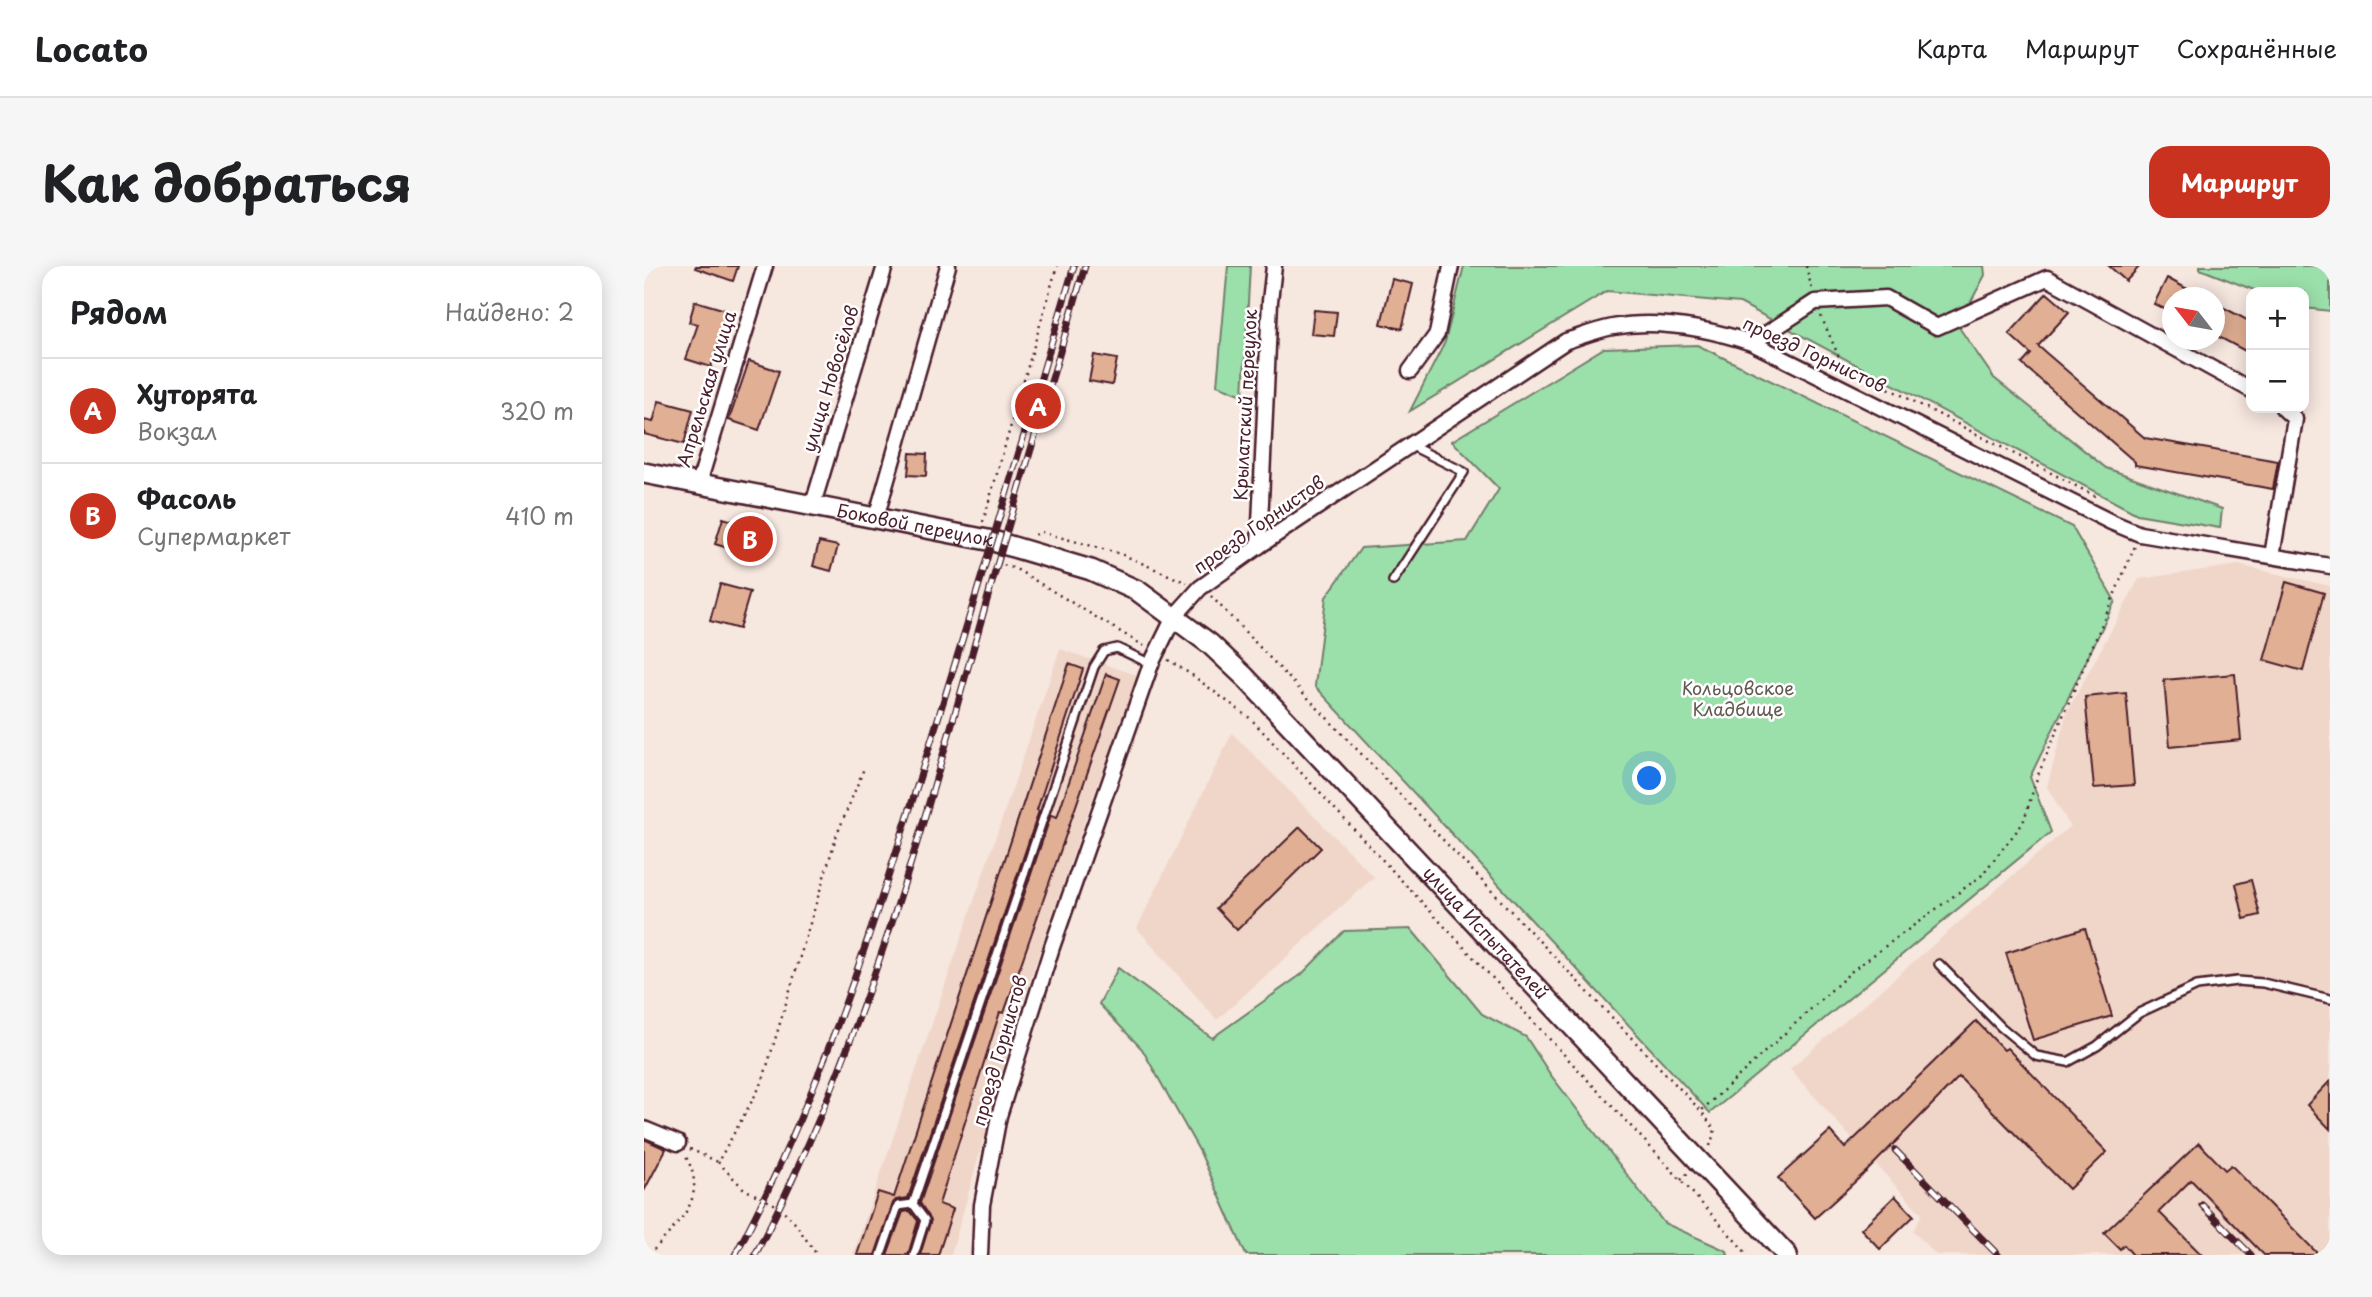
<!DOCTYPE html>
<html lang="ru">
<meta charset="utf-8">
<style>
:root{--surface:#fff;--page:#f6f6f6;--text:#202124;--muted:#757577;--line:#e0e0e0;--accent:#c8321e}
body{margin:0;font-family:"Playpen Sans",sans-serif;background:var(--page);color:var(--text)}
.controls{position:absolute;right:21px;top:21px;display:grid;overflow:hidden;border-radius:14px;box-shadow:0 4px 18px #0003}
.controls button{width:63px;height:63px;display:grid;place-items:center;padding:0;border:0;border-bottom:2px solid var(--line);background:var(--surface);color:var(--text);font:35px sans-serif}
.compass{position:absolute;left:1518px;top:21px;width:63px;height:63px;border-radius:50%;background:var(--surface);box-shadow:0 4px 18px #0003;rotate:301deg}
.you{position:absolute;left:1006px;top:513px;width:24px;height:24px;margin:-18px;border:5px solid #fff;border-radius:50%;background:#1a73e8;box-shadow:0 0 0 10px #1a73e833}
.badge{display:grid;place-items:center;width:46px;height:46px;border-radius:50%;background:var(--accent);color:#fff;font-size:23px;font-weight:700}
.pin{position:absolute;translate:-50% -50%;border:4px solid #fff;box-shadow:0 2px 7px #0006}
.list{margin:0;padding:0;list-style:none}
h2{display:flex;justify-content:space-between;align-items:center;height:91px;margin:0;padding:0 28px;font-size:30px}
h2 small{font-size:23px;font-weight:400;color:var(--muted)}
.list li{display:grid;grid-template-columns:46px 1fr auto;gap:21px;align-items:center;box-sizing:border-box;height:105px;padding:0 28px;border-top:2px solid var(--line)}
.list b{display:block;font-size:26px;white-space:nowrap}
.list p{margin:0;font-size:23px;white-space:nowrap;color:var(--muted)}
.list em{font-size:23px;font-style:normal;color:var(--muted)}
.map{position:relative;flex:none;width:1686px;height:989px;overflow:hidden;border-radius:21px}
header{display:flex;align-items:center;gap:42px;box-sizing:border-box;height:98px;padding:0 35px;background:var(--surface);border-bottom:2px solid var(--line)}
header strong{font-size:33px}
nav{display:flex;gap:38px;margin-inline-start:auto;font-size:24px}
.intro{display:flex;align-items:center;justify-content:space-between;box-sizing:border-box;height:168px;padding:0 42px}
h1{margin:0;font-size:49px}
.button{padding:18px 32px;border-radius:21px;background:var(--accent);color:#fff;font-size:24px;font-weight:700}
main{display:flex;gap:42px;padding:0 42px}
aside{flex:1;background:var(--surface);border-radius:21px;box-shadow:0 4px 18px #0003}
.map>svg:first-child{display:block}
</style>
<header>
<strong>Locato</strong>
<nav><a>Карта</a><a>Маршрут</a><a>Сохранённые</a></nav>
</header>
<div class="intro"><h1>Как добраться</h1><a class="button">Маршрут</a></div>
<main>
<aside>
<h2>Рядом<small>Найдено: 2</small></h2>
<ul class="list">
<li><span class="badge">A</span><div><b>Хуторята</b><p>Вокзал</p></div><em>320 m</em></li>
<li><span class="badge">B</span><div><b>Фасоль</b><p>Супермаркет</p></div><em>410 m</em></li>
</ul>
</aside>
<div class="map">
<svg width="1686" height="989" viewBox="0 0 1686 989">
<rect width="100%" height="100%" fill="#f6e7df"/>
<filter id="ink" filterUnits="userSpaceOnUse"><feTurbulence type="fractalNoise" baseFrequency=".0143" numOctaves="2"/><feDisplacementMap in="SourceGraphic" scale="14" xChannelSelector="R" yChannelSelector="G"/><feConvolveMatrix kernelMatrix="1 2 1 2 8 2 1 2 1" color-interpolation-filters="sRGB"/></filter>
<g filter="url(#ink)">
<g fill="#f0d6c8">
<polygon points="1595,299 1686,320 1686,989 1292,989 1269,965 1278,948 1209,874 1146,803 1426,560 1403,521 1423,446 1495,313"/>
<polygon points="416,383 495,410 447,537 377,740 307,989 209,989"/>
<polygon points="588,467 730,611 573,754 493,662"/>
</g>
<g fill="#9bdfab" stroke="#727f6b" stroke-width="2">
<polygon points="584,0 606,0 599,129 573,119"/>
<polygon points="820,0 1340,0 1341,9 1314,60 1350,112 1462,202 1578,243 1576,262 1493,248 1096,37 963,25 766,145 801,76"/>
<polygon points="1556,0 1686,0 1686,45 1660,42 1660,26 1615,26 1556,3"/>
<polygon points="1053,79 1428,261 1471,335 1386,511 1407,566 1066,847 671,420 682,331 717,282 823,275 855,223 808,175 960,82"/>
<polygon points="767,663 838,748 882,771 906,808 1020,957 1083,985 1084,989 602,989 556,886 498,783 455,738 474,702 568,772 658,708 700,665"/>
</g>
<g fill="#e1af94" stroke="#4a1f2b" stroke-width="2">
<polygon points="52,0 94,0 89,15 51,2"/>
<polygon points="1465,0 1496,0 1482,15"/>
<polygon points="1523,12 1560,32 1529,32 1529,47 1510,38"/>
<polygon points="748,13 769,18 758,63 737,58"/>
<polygon points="1403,27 1425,46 1394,80 1501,172 1634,195 1629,223 1491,199 1491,196 1378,98 1387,88 1365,68"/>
<polygon points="51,35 85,45 67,101 42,93 54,58 45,56"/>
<polygon points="1571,37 1607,56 1607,88 1571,69"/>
<polygon points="670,44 693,46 690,70 667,68"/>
<polygon points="450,89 473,93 468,119 445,115"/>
<polygon points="105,95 135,105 115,164 85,154"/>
<polygon points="15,135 49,144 40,178 0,168 0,154 9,156"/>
<polygon points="266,187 283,188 282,210 264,209"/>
<polygon points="79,252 124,266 116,292 71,278"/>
<polygon points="175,276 194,280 187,305 169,300"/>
<polygon points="1642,316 1680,327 1659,405 1620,394"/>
<polygon points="76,318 106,326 95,363 66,355"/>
<polygon points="425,398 439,403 393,544 395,545 264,932 252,934 249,937 231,989 213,989 234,926 250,931"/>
<polygon points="462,408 476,413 360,747 356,746 295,938 309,943 294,989 276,989 287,954 276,937 407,549 413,551"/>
<polygon points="1591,408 1597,474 1526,481 1520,414"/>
<polygon points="1482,427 1490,519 1450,522 1441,431"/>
<polygon points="656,561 677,582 593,664 572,642"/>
<polygon points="1607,614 1616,649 1600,653 1592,618"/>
<polygon points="1441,662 1468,750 1389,774 1362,687"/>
<polygon points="1332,755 1360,784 1363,782 1463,886 1425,923 1315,811 1224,904 1171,952 1134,912 1186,865 1201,882"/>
<polygon points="1686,815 1686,863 1663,839"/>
<polygon points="0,873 22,883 0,925"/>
<polygon points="1555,877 1581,904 1587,899 1675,989 1620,989 1547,914 1515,946 1558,989 1489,989 1480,979 1476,983 1460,967"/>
<polygon points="1251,930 1270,950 1236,983 1217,963"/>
<polygon points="266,945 274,955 264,989 243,989 259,946"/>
</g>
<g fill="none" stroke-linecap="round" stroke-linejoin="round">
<defs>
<g id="service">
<polyline points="749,315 820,206 766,179"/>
<polyline points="1295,698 1357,761 1392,790 1424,796 1453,780 1495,747 1553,720 1593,715 1619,717 1686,733"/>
<polyline points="269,938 450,401 460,385 473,382 507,398"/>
<polyline points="269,938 281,954 270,989"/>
<polyline points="237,989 254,940 269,938"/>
</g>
<g id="minor">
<polyline points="1108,77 1171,36 1242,32 1293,61 1403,12 1607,124"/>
<polyline points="766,105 793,68 807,0"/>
<polyline points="55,217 121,0"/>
<polyline points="169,238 241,0"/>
<polyline points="232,252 304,0"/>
<polyline points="615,280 626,35 630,0"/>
<polyline points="1628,290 1651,153 1639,142"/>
<polyline points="0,863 34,877"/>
<path d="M336,989L338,939L355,850L408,681L507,398L530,351L556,322L615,280L922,75C938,70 953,64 969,61C1014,53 1065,63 1108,77L1467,256L1496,268L1686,300"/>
</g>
<g id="secondary">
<path id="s1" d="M0,207L349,275L447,304L494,325L566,378L601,411L1143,989"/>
</g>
</defs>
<use href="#service" stroke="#4a1f2b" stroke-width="12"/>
<use href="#minor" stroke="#4a1f2b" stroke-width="19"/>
<use href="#secondary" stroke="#4a1f2b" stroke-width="24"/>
<g stroke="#4a1f2b" stroke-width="2.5" stroke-dasharray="2 5" stroke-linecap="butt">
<polyline points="1162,0 1168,24"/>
<polyline points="1177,50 1198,98 1453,231"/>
<polyline points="339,256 413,0"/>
<polyline points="391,269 397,266 477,288 543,317"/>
<polyline points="353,297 372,303 500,380"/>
<polyline points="567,330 1057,845"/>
<polyline points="524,394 548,409 607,453 1037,914 1104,989"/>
<polyline points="1066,880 1071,864 1057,845 1209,704 1337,610 1379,557 1394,509 1491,280"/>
<polyline points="46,883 74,896 118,817 192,571 221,500"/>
<polyline points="74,896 100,923 136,941 150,956 173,989"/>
<polyline points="1037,914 1044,907"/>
<path d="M5,989C32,958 67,934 41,889"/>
</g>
<use href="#service" stroke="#fff" stroke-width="7"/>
<use href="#minor" stroke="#fff" stroke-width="14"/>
<use href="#secondary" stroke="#fff" stroke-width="19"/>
<defs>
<g id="rail">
<polyline points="1251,884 1354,989"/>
<polyline points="1558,939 1607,989"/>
<path d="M91,989C174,835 227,668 279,501C331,334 381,167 430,0"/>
<path d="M111,989C214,794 274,578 334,366C368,244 406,122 441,0"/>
</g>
</defs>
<use href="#rail" stroke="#4a1f2b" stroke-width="7"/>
<use href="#rail" stroke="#fff" stroke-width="4.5" stroke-dasharray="13" stroke-linecap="butt"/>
</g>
</g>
<g text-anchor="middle" stroke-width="5" stroke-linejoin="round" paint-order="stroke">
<g font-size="18" fill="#4a1f2b" stroke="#fff">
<text transform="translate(1170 89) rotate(25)" y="6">проезд Горнистов</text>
<text transform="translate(187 113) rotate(-73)" y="6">улица Новосёлов</text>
<text transform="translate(63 123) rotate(-73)" y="6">Апрельская улица</text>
<text transform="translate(602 139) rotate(-87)" y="6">Крылатский переулок</text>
<text dy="6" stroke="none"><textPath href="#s1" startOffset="276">Боковой переулок</textPath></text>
<text transform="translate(615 259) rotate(-35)" y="6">проезд Горнистов</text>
<text dy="6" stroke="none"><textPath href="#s1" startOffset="998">улица Испытателей</textPath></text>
<text transform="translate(356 785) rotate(-74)" y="6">проезд Горнистов</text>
</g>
<g font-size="18" fill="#625951" stroke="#fff">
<text x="1094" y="429">Кольцовское<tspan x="1094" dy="21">Кладбище</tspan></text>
</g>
</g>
</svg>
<div class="controls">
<button>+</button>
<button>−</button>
</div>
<svg class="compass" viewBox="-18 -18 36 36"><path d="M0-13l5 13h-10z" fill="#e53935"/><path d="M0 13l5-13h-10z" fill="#757577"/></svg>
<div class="you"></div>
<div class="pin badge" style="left:394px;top:140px">A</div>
<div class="pin badge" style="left:106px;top:273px">B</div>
</div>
</main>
